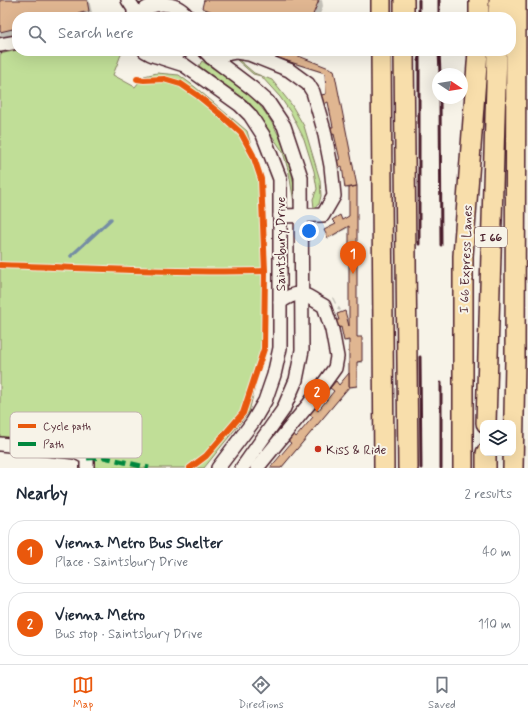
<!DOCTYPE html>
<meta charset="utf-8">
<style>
:root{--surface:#fff;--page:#f2f2f3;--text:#1f2937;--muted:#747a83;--line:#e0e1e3;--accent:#ea580c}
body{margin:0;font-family:Mynerve,sans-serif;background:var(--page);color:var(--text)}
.controls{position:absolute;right:12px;bottom:12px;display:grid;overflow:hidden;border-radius:8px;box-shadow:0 4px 16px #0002}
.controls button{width:36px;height:36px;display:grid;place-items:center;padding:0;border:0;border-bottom:1px solid var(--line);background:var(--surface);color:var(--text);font:20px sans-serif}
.compass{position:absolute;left:432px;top:68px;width:36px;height:36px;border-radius:50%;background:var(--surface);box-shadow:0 4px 16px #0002;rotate:102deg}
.you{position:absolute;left:309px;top:231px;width:14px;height:14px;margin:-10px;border:3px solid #fff;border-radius:50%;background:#1a73e8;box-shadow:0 0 0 6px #1a73e833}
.badge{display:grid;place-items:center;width:26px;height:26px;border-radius:50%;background:var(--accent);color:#fff;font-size:13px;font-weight:700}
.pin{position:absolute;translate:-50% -33px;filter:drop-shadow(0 1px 2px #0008)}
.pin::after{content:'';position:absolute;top:21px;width:14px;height:12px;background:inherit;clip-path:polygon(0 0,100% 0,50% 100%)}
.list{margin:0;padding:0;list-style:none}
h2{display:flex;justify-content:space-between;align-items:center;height:52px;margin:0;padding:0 16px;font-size:17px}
h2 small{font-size:13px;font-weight:400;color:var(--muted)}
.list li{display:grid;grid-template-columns:26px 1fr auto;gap:12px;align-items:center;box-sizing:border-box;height:64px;margin:0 8px 8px;padding:0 8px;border:1px solid var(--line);border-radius:16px}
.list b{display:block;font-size:15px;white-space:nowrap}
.list p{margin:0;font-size:13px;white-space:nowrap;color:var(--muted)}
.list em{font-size:13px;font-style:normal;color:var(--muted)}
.icon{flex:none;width:22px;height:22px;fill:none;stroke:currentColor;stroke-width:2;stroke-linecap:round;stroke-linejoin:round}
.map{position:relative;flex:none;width:528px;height:468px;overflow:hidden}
.search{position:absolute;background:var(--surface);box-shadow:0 4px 16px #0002;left:12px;right:12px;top:12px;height:44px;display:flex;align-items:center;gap:10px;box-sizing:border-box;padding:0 14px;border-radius:16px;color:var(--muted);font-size:15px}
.sheet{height:196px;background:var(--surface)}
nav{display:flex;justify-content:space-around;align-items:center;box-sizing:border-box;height:56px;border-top:1px solid var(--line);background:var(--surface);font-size:11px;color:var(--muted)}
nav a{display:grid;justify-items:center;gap:2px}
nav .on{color:var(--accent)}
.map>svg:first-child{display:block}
</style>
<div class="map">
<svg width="528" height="468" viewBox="0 0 528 468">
<rect width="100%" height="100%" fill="#f7f3e8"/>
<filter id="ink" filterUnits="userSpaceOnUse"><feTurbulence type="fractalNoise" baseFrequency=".025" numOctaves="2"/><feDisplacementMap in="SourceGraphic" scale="8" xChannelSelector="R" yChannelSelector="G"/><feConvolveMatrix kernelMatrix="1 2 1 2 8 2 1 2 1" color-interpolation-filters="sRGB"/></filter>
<g filter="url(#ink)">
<g fill="#c0de97" stroke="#857e61">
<polygon points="17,50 17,51 122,52 113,75 135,87 144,76 157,73 179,75 195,87 247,131 261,179 265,271 264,349 249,412 204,468 86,468 87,455 0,444 0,54"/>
<polygon points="237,60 240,61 254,73 272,80 291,104 304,126 320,180 321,196 319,204 314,208 313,199 317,189 314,171 304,139 291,113 280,97 261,76 253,74"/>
<path d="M202,61C218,72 236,82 250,95C279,123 293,164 296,203H294L289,173L283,152L249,102L199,66Z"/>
</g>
<g fill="#0003">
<polygon points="0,0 89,0 93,17 17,17 17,39 0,43"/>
<polygon points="205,0 322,0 323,6 319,17 212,17 207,15 203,8"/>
<polygon points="261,51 283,51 334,72 357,188 357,338 362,339 362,363 357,363 357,387 349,388 282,468 271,468 314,417 310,414 318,413 335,392 331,389 339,387 350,374 350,341 346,342 342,328 337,329 335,321 349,328 350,227 330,238 326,231 350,217 350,189 347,189 346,188 343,167 338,170 337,169 341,161 336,135 331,137 334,128 329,102 325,104 324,103 327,95 326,74 281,60 280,64 275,56"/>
<polygon points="333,297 336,303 335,304 332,298"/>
<polygon points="339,307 341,310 339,311 337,308"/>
</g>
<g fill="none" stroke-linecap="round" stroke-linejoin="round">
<polyline stroke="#758da4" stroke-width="3.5" points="71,256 111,219"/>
</g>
<g fill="#e0b691" stroke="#4a1f2b">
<polygon points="0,0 87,0 89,11 65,17 17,17 17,28 0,32"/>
<polygon points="204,0 319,0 312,17 227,17 202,8"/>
<polygon points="263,51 286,51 334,70 357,186 345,188 342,166 336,169 334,160 340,160 334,134 329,136 328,127 333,127 328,102 324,104 321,95 326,94 325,73 281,59 280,63 273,60 275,55"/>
<polygon points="357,186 357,337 362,337 362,361 357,362 357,386 349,387 349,340 344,341 341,327 336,329 333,320 339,320 337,314 345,311 349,326 349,226 328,238 324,230 336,224 332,220 340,215 342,220 349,216 349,188"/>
<polygon points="349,373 349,387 281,468 270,468 291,443 287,440 293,433 296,437 313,417 309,414 314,407 318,411 334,391 330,388 336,381 339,385"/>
</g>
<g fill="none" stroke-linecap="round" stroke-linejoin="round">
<defs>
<g id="minor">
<polyline points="128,0 134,9 134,17"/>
<path d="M137,17C150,0 175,0 188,17"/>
<polyline points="0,45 17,42"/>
<path d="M145,51C158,59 167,60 181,51"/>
<polyline points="205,51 211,57 252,88 268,102 284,126 301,177 302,350 296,380 283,410 242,468"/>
<polyline points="211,57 236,52 249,54 289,70 308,84 313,92 324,130 331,166 334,196 323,215 280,216"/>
<polyline points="162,58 184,65 240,105 250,115 263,135 280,179 280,348 274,375 265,401 252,423 218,468"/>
<polyline points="0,444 76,452 87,458 87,468"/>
<path d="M257,468L309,404L335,368L337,357L332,330L324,306C303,294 301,288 280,302"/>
</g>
<g id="highway">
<polyline points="381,0 381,17"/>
<polyline points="404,0 404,17"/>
<polyline points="479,17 479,0"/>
<polyline points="498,17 499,0"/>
<polyline points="381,51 384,468"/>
<polyline points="404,51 408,468"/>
<polyline points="486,423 497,51"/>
<polyline points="463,468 463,256 478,51"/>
<polyline points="486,468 486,453"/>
<polyline points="513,468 515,361 516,0"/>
</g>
</defs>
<use href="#minor" stroke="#4a1f2b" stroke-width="16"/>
<use href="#highway" stroke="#4a1f2b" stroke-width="22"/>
<use href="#minor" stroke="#f7f3e8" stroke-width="13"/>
<use href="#highway" stroke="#f8deab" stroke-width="19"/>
<g stroke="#4a1f2b" stroke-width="3">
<polyline points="419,0 419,17"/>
<polyline points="439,0 439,17"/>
<polyline points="419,51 419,244"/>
<polyline points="439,51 440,74"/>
<polyline points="440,98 441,245"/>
<polyline points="420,357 421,468"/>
<polyline points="441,383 441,468"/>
</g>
<polyline stroke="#00873e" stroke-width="5" stroke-dasharray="10 5" stroke-linecap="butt" points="87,458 104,457 149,468"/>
<defs>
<g id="cycleway">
<polyline points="137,79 144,80 164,79 181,84 197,95 219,113 241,133 253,155 261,179 265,271 264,349 243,413 206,456 190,468"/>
<path d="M0,265C88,268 177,273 265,271"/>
</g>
</defs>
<use href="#cycleway" stroke="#f7f3e8" stroke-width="8"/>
<use href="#cycleway" stroke="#e8590c" stroke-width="6"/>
</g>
</g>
<circle fill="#c8321e" stroke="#f7f3e8" stroke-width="1.5" cx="318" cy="449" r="4"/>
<g text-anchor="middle" stroke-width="4" stroke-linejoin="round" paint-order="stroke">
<rect fill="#f7f3e8" stroke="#7e5f64" stroke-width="1" x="475" y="227" width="32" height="20" rx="3"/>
<g font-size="12" font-weight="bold" fill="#4a1f2b">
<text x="491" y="241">I 66</text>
</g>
<g font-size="13" fill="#4a1f2b" stroke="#f7f3e8">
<text transform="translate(280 244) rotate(-90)" y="5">Saintsbury Drive</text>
<text transform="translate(465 259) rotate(-88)" y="5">I 66 Express Lanes</text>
</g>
<g font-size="13" fill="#4a1f2b" stroke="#f7f3e8" text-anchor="start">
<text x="326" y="454">Kiss &amp; Ride</text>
</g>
</g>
<rect x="10" y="412" width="132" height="46" rx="6" fill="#f7f3e8" stroke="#c3b3af" stroke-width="1"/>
<rect x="18" y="424" width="18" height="4" fill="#e8590c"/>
<rect x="18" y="442" width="18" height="4" fill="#00873e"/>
<g font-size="11" fill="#4a1f2b">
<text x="43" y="430">Cycle path</text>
<text x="43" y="448">Path</text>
</g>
</svg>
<div class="controls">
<button><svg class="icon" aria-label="layers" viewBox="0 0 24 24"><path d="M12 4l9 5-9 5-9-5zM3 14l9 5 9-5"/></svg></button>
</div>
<svg class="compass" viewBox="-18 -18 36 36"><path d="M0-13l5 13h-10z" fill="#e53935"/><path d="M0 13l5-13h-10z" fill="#747a83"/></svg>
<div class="you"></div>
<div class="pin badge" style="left:353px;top:274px">1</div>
<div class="pin badge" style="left:317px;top:412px">2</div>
<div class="search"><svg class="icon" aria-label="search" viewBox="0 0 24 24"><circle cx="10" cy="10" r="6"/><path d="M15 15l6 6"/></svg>Search here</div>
</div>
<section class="sheet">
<h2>Nearby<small>2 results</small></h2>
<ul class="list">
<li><span class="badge">1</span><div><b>Vienna Metro Bus Shelter</b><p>Place · Saintsbury Drive</p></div><em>40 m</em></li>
<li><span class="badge">2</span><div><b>Vienna Metro</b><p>Bus stop · Saintsbury Drive</p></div><em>110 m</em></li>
</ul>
</section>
<nav>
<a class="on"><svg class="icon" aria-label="map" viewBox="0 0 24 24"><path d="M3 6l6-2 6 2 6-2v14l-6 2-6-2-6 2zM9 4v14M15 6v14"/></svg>Map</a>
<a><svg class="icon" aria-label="directions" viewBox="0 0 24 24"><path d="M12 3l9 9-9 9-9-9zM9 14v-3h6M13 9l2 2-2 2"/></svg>Directions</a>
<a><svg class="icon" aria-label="saved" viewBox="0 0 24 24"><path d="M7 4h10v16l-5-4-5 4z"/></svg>Saved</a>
</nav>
